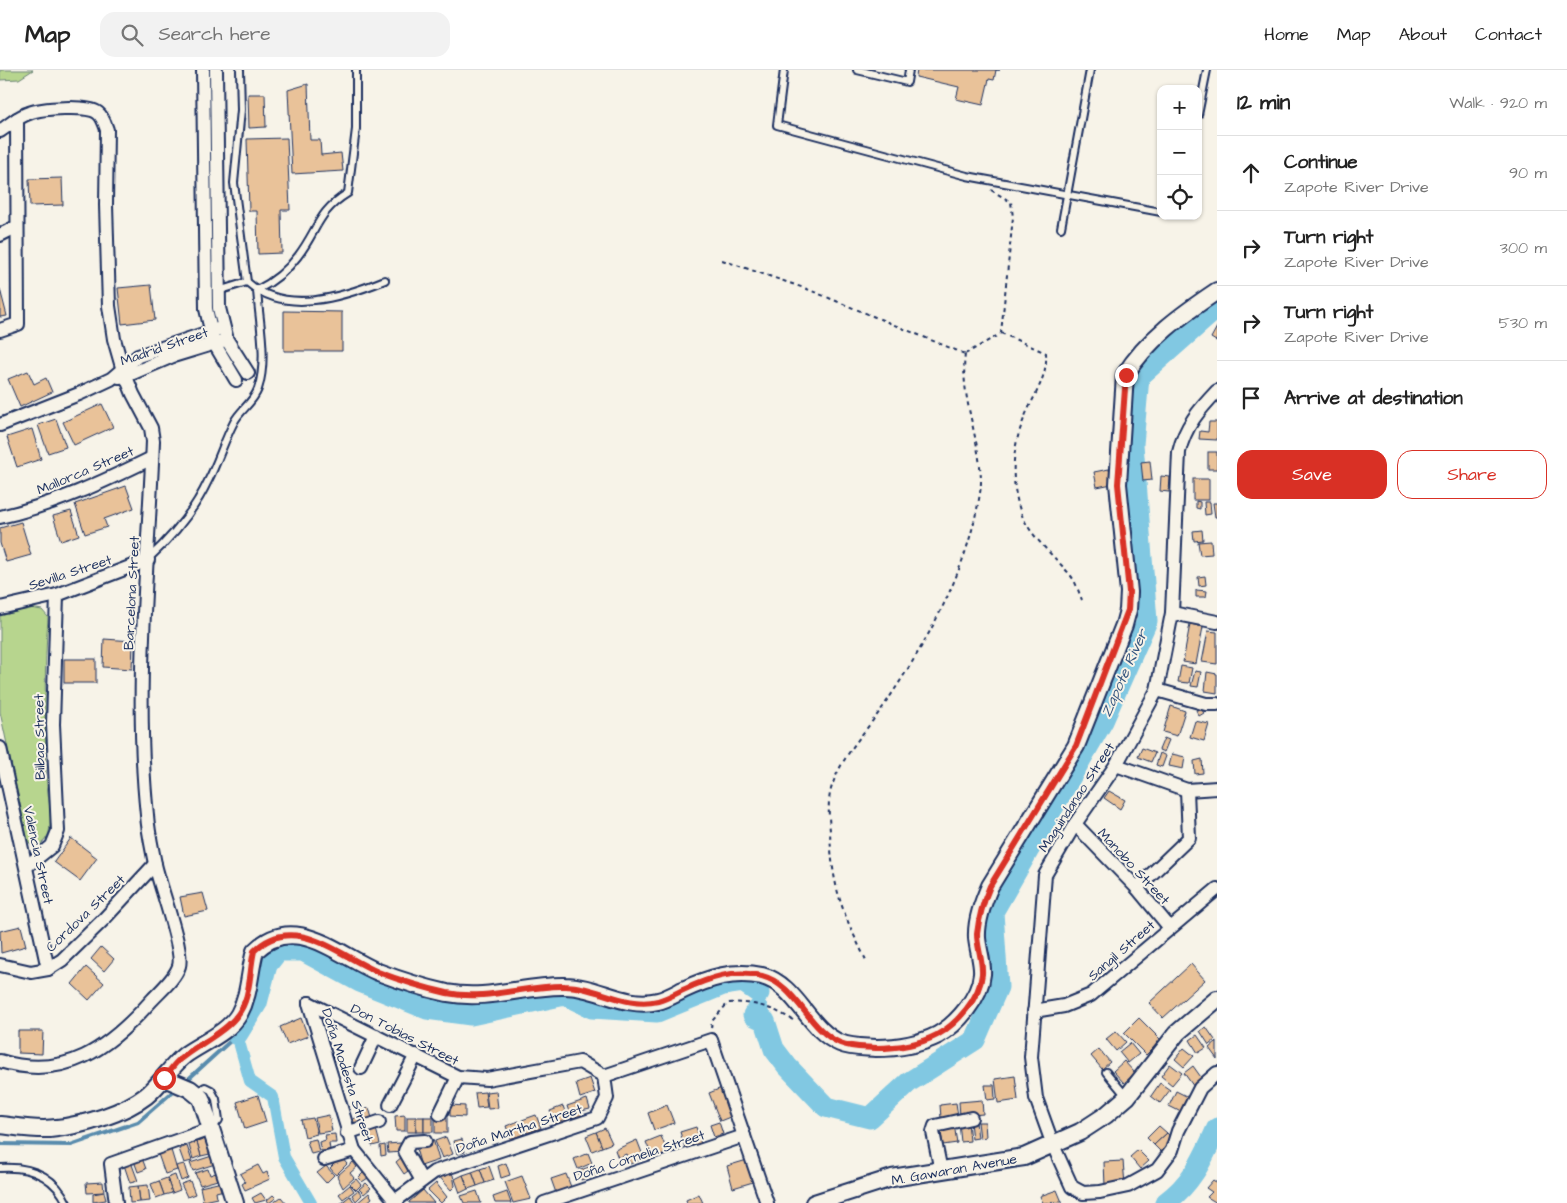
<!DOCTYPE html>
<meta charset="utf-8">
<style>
:root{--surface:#fff;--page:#f2f2f2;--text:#222;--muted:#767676;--line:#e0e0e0;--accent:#d93025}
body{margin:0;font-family:"Architects Daughter",sans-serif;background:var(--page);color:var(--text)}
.controls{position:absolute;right:15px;top:15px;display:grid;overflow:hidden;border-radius:10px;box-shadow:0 1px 4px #0004}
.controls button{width:45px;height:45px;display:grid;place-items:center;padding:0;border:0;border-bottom:1px solid var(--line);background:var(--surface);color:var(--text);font:25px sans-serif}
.stop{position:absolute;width:15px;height:15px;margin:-11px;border:4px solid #d93025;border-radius:50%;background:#fff}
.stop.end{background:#d93025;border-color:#fff;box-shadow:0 1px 5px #0008}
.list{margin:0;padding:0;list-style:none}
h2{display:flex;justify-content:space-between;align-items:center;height:65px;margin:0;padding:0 20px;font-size:21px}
h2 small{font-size:16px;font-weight:400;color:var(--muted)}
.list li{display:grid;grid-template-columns:32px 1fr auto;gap:15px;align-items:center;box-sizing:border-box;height:75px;padding:0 20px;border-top:1px solid var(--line)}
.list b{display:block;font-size:19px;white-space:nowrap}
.list p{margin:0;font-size:16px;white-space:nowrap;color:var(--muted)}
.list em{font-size:16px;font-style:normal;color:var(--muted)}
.actions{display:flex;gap:10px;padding:15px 20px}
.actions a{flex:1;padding:11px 0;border:1px solid var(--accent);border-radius:15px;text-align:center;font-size:18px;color:var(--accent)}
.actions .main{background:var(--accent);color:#fff}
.icon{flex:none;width:28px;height:28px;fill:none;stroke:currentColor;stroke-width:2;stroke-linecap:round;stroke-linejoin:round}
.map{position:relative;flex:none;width:1217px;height:1133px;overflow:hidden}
header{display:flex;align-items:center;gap:30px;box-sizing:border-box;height:70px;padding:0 25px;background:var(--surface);border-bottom:1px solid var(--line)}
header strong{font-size:24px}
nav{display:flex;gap:28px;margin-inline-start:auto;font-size:18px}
.search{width:350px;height:45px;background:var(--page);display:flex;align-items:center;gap:12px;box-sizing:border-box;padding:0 18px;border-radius:15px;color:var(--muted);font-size:19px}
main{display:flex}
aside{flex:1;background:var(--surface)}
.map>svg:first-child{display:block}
</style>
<header>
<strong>Map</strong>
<div class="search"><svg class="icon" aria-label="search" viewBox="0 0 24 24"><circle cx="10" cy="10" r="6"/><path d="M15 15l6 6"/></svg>Search here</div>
<nav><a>Home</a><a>Map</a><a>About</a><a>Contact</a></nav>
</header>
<main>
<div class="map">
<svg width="1217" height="1133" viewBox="0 0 1217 1133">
<rect width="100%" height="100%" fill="#f7f3e8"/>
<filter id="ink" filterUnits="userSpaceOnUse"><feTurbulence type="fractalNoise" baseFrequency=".02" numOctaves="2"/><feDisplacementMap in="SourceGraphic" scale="10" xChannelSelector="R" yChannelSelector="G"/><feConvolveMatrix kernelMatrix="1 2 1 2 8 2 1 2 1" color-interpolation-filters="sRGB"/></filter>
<g filter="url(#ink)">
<g fill="#b7d58e" stroke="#698276">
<polygon points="0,0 33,0 19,9 0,10"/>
<path d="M30,538L42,540L48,547C44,600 45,652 46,705C47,723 53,745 49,762C47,769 41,776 33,777L28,771L0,642V546Z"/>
</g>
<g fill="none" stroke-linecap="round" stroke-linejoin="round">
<g stroke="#588bad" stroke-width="4">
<polyline points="185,1012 237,965"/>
<polyline points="0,1074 71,1075 138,1052 177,1018"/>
</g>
<polyline stroke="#81c8e2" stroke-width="12" points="237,965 250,1011 273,1027 284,1087 311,1133"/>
<g stroke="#81c8e2" stroke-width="21">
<polyline points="758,939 753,945 765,951 774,979 787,996 826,1037 870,1048 909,1012 975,970 998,917 993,842 1103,651 1147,551 1133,374 1139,307 1217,238"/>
<polyline points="237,965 257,933 267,895 278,881 303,881 360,912 427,939 471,945 565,925 592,938 657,942 723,915 743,912 759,923"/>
<path d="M1165,1133C1193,1113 1203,1088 1217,1058"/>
</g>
</g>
<g fill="#e9c299" stroke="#1b2f5e">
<polygon points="917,0 1000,0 996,0 994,10 989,9 983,35 956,29 959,17 916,7"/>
<polygon points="308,14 310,70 320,70 321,85 341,83 343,101 292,104 288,20"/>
<polygon points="248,24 265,24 266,57 249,58"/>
<polygon points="287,68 290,140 281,140 282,183 258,184 257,141 249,141 247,69"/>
<polygon points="62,108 63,135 30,136 29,109"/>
<polygon points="151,215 155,250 122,254 118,218"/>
<polygon points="0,219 7,246 0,247"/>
<polygon points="284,241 342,242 342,281 284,281"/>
<polygon points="1217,257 1217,269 1216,271 1211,268"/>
<polygon points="28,301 34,314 46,308 52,322 20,337 8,309"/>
<polygon points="102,334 113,357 74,375 63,352"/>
<polygon points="56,349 66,377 48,383 38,355"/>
<polygon points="1209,352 1217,352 1217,370 1199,369 1200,361 1208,362"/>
<polygon points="32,359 41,389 17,397 7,367"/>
<rect x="1208" y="382" width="9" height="17"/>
<polygon points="1150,391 1152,410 1143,411 1141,392"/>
<polygon points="1109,399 1112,414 1097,417 1094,402"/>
<polygon points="1161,406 1170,407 1169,422 1160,421"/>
<rect x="1193" y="409" width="16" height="21"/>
<polygon points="126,416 134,438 104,449 107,457 85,464 75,434"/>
<polygon points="1196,431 1200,432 1200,439 1196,438"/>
<polygon points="1204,432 1210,432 1211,444 1205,445"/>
<polygon points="1213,433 1217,433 1217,447 1215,447"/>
<polygon points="71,441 79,465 61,471 53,446"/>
<polygon points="21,452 31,485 6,492 0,473 0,458"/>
<polygon points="1202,460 1203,470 1194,471 1193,461"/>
<polygon points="1211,471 1212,484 1200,485 1198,472"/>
<polygon points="1205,506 1206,515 1199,516 1198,507"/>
<polygon points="1196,520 1207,521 1206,527 1196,527"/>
<polygon points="1190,554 1203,557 1196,594 1183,592"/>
<polygon points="1208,561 1217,562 1217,594 1202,592"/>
<polygon points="104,569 133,571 132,599 103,597"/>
<rect x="64" y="589" width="32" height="24"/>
<polygon points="1181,596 1192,598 1189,613 1178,612"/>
<polygon points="1195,601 1201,602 1198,617 1191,616"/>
<polygon points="1207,602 1217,604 1217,623 1205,621"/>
<polygon points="1171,636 1185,641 1177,666 1163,662"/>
<polygon points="1200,637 1204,643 1199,646 1196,640"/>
<polygon points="1195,651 1209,654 1204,671 1190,667"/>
<polygon points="1164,668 1169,670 1164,682 1159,680"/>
<polygon points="1142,678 1155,683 1151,692 1138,687"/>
<polygon points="1160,683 1166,686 1162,697 1156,695"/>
<polygon points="1172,684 1185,687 1183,699 1169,696"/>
<polygon points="1202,689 1203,703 1195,704 1194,691"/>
<polygon points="1109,721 1125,730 1120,739 1104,728"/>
<polygon points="71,768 97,788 80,811 54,792"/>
<polygon points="203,823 208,841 184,846 180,827"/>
<polygon points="21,856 26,876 1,883 0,861"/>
<polygon points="101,877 114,889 104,901 91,889"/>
<polygon points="1191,894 1205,910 1163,948 1149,933"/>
<polygon points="86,897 104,913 89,930 72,914"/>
<polygon points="301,948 308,966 287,974 280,957"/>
<polygon points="1139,948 1161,970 1146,985 1124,963"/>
<polygon points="1206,957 1215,970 1209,975 1200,961"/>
<polygon points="18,961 43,961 42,984 18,983"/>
<polygon points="1116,961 1126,972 1116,981 1106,969"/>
<polygon points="1197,965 1206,978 1198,983 1190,970"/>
<polygon points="1217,971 1217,989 1209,978"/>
<polygon points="1130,973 1139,984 1128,993 1119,982"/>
<polygon points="1184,978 1194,986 1184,997 1175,989"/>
<polygon points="1099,979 1110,992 1102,999 1091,986"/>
<polygon points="1124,991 1135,1003 1124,1013 1113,1001"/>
<polygon points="1170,994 1182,1003 1172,1015 1161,1006"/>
<polygon points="1193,996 1203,1010 1194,1017 1184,1003"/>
<polygon points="1015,1006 1018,1030 998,1033 995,1009"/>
<polygon points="590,1008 595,1023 580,1028 576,1013"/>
<polygon points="1160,1013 1170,1020 1160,1033 1151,1026"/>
<polygon points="985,1015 994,1015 995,1029 987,1030"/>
<polygon points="724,1017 735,1045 720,1051 709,1023"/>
<polygon points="496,1021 498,1038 488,1039 486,1022"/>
<polygon points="1176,1021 1190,1028 1183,1043 1169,1036"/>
<polygon points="485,1022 487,1037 477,1038 475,1023"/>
<polygon points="258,1025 266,1052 245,1059 237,1032"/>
<polygon points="587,1029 590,1039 581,1041 582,1045 571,1048 567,1036"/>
<polygon points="982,1030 983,1044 960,1046 959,1032"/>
<polygon points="956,1033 958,1046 941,1048 940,1035"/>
<polygon points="450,1035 465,1036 465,1047 450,1046"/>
<polygon points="667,1035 674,1053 654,1060 648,1043"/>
<polygon points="563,1036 568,1050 555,1054 550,1041"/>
<polygon points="369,1038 372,1048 363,1051 360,1041"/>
<polygon points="329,1045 332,1061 318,1063 315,1048"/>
<polygon points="405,1045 405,1061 396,1061 395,1046"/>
<polygon points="536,1045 541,1058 527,1063 522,1050"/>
<polygon points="360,1046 362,1053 355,1055 353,1049"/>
<rect x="407" y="1047" width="9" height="15"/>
<rect x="416" y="1047" width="8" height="15"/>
<rect x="424" y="1047" width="9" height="15"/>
<polygon points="313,1048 317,1064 305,1067 301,1050"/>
<rect x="435" y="1048" width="12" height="15"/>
<polygon points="519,1051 524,1064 511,1069 506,1056"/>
<polygon points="719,1052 723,1064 714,1067 710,1055"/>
<polygon points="968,1052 970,1071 961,1072 959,1053"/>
<polygon points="970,1052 976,1052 978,1068 972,1069"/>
<polygon points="978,1052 985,1052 986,1067 980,1068"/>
<polygon points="954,1054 957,1073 943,1075 940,1056"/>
<polygon points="375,1055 380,1074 372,1076 367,1057"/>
<polygon points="1159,1056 1167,1063 1154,1075 1147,1068"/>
<polygon points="696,1057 701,1073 685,1078 680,1062"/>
<polygon points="605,1058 612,1073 602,1077 596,1062"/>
<polygon points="596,1062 602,1077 592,1081 586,1066"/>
<polygon points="1167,1063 1174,1071 1162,1083 1154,1075"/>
<polygon points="335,1064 336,1073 329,1073 330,1080 321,1081 319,1072 326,1070 325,1065"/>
<polygon points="661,1066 668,1083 653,1089 646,1072"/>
<polygon points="446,1067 453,1084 442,1088 435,1071"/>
<polygon points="206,1069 210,1084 201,1086 197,1072"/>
<polygon points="316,1069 319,1082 311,1084 307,1071"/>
<polygon points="433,1069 439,1090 421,1096 415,1075"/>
<polygon points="462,1069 465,1082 457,1084 454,1071"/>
<polygon points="637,1070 644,1088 630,1094 626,1084 618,1088 615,1080"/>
<polygon points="197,1072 201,1086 193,1089 189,1075"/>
<polygon points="401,1073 402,1082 388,1083 387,1074"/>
<polygon points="385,1075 386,1085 381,1086 380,1076"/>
<polygon points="187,1076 192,1091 184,1093 179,1079"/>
<polygon points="171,1080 177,1100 165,1104 158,1084"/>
<polygon points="1138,1080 1149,1091 1140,1099 1130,1087"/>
<polygon points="588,1083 592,1093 578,1099 574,1089"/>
<polygon points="212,1086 215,1094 193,1101 190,1093"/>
<polygon points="403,1086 412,1098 404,1104 396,1092"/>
<polygon points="341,1087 347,1094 336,1105 330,1098"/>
<polygon points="142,1088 146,1099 138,1102 134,1091"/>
<polygon points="747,1090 753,1112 733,1118 727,1096"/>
<polygon points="1123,1091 1125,1115 1105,1116 1104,1092"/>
<polygon points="131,1092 138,1111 130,1113 124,1095"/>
<polygon points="353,1092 357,1097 350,1103 354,1108 343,1118 337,1106"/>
<polygon points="506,1093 510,1105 501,1108 498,1096"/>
<polygon points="184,1094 188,1108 181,1111 176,1096"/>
<polygon points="258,1095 263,1104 267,1102 270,1109 245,1120 242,1114 245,1112 240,1104"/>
<polygon points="326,1096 334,1105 326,1113 317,1103"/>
<polygon points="489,1096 494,1110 485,1113 480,1099"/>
<polygon points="592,1096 595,1105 581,1110 578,1101"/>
<polygon points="208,1099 210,1105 219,1102 221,1109 200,1115 195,1103"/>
<polygon points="480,1099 485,1113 477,1116 472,1102"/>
<polygon points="447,1100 453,1105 455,1116 451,1120 437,1104"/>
<polygon points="472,1102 477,1116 468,1119 463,1105"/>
<polygon points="363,1103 368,1108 362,1112 358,1108"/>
<polygon points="566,1104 571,1117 556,1123 551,1109"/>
<polygon points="175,1105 180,1120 172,1123 167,1108"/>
<polygon points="463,1105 468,1119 460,1123 455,1109"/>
<polygon points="522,1106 531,1129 513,1133 505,1112"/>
<polygon points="167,1108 172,1123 164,1125 159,1111"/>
<polygon points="356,1109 361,1115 356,1120 350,1114"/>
<polygon points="1213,1110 1217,1113 1217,1133 1207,1127 1212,1122 1206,1118"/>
<polygon points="159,1111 164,1125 156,1128 151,1114"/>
<polygon points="190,1111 195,1124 187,1127 181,1114"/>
<polygon points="103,1112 104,1122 87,1123 86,1113"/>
<polygon points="222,1112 224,1120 216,1122 217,1128 203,1131 200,1117"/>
<polygon points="366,1113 371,1118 364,1124 359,1119"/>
<polygon points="436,1113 447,1127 441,1133 428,1120"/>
<polygon points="148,1115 150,1131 140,1132 138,1116"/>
<polygon points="350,1115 354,1121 343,1129 339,1124"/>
<polygon points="138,1116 140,1132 130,1133 129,1117"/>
<polygon points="358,1120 362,1125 356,1131 352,1125"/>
<polygon points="423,1120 434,1133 409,1133 409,1132"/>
<polygon points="1057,1120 1062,1132 1043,1133 1040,1126"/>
<polygon points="477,1121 481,1133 464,1133 461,1126"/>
<polygon points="104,1122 106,1130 93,1132 93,1124"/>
<polygon points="507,1122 511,1133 495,1133 493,1127"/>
<polygon points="261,1123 266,1130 255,1133 252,1128"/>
<polygon points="369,1123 372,1128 366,1133 357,1133"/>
<polygon points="699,1124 703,1133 687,1133 686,1130"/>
<polygon points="273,1125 276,1128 269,1133 267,1130"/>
<polygon points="350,1126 355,1133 341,1133"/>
<polygon points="281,1127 286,1133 273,1133"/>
</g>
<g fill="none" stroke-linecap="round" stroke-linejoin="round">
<defs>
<g id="service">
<path d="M240,0L241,40L234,113L247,212C285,246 343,227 385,210"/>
<polyline points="784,0 777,55 967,106 1161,142"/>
<polyline points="857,0 907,12 909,0"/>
<polyline points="1198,45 1207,0"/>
<polyline points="1061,158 1090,0"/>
<path d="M257,220C273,212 287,201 298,186C318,160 317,142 348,123L356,59V0"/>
<polyline points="218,221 247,212"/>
<path d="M148,489C172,467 194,441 208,411C218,392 224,371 234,352C240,340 253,333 258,319C268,289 259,251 257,220"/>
<polyline points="1106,1002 1126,1026"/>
<polyline points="197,1022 205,1017 211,1020 216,1029 219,1050 213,1057"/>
<path d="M0,1098C29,1096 54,1105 67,1133"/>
</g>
<g id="minor">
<polyline points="203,0 206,239 214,273 236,310"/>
<polyline points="216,0 219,238 227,270 248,303"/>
<path d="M0,61C9,55 19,46 29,43C41,38 88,35 98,43C103,47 105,54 107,60L106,135L109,236L114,269L122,297L133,324L151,358L153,371C148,496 134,621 147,745C148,761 152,778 155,794C159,814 184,880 179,896C175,909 160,921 151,931C109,978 66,1011 0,991"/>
<polyline points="0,165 16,157"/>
<polyline points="0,260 18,254 17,49"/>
<polyline points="119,307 126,306 173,286 222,271"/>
<path d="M1217,321C1199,340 1185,356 1179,382L1172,543L1157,620L1116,695L1075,754L1045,805L1031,987L1036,1028L1053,1075L1072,1117L1083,1123L1100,1122L1128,1116L1157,1100L1172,1080L1178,1061L1200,1018L1217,1003"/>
<polyline points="0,355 79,324 111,309 138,286 218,259"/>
<path d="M0,447C54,435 103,412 152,388"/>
<polyline points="0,538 57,525 148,490"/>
<polyline points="1172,543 1217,552"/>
<polyline points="1157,620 1206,634 1217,634"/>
<polyline points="0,678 48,899"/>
<polyline points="1116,695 1187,720 1217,718"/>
<polyline points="1075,754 1137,818 1170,858"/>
<polyline points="27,796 52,776 58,761 53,654 57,525"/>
<polyline points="1137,818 1189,768 1187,720"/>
<polyline points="0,895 31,902 48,899 62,890 104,849 155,794"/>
<polyline points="309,933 458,1007 487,1009 580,992 604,1006"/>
<polyline points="309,933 354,1080 397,1133"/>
<polyline points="1034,941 1064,936 1091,925 1217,819"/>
<polyline points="361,998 376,966"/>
<polyline points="604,1006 711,970 767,1133"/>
<polyline points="390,1035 416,985"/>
<polyline points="440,1044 458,1007"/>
<polyline points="347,1063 379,1052"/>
<polyline points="324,1089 354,1080"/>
<polyline points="941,1101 933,1062 935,1056 971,1048"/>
<polyline points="421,1109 405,1081 410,1072 425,1071"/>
<polyline points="395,1131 434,1102 597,1048 607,1028 604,1006"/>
<polyline points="116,1133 111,1094 210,1059"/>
<polyline points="544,1133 744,1066"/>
</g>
<g id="tertiary">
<polyline points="164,1008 190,1019 201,1028 235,1133"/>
<path d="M0,1055C19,1057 38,1061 57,1058C84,1055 124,1043 146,1026C161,1014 170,997 185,985C202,973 229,962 239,944C250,924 249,903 255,881C294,842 338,885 378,902C399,910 425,918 447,923C489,931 524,915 565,916C597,916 625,939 658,931C666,929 675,924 683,920C709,908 733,900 762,906C797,915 808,960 840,973C852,978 864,977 876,978C897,978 918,975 938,965C957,954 980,928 982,904C983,893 978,880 977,868C976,850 983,832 990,816L1076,676L1124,555L1128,540L1129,522L1118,414L1125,305C1146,270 1184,243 1217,221"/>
<polyline points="814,1133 892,1108 1024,1087 1080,1062 1106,1045 1127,1027 1177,963 1217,929"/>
</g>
</defs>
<use href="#service" stroke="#1b2f5e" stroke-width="10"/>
<use href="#minor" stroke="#1b2f5e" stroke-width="16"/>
<use href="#tertiary" stroke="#1b2f5e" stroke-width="20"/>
<g stroke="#1b2f5e" stroke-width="2" stroke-dasharray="4 4" stroke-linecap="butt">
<polyline points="991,120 1011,132 1013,147 1001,263"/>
<polyline points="722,190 807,219 965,284"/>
<path d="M1001,263L1046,283C1048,310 1030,330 1022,354C1012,380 1011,410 1019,437C1027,465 1053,484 1071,506C1076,512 1079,523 1082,530"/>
<polyline points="965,284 1000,264"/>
<path d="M866,890C841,840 832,817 830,761C829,747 827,730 832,716C842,686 865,662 883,637C921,581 958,518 974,452C977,439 981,423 981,411C980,367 960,328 965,284"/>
<path d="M711,958L712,951L728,933C753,931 771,937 793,950"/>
</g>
<use href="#service" stroke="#f7f3e8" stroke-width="6"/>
<use href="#minor" stroke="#f7f3e8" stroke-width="12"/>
<use href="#tertiary" stroke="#f7f3e8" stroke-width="16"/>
</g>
</g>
<g fill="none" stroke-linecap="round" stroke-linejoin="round" filter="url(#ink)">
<path stroke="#d93025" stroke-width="6" d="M164,1008C169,1002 173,995 179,990C201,971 235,960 245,931C251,915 250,898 254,881C293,842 338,885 378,902C399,910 425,918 447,923C488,931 525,915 565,916C597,916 625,939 658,931C666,929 675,924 683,920C709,908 733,899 762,906C797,915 808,960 840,973C852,978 864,977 876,978C897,978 918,975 937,965C957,954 980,928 982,904C983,891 977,877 977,864C979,846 983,832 990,816L1076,676L1128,540L1129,522L1118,414L1126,305"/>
</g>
<g text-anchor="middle" stroke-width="4" stroke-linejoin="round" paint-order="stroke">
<g font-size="14" fill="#1b2f5e" stroke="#f7f3e8">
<text transform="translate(164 276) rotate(-19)" y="5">Madrid Street</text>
<text transform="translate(85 400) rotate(-23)" y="5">Mallorca Street</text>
<text transform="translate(70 502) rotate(-18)" y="5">Sevilla Street</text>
<text transform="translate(131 523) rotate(-87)" y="5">Barcelona Street</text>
<text transform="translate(39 667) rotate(-91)" y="5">Bilbao Street</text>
<text transform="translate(1076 727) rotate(-57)" y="5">Maguindanao Street</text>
<text transform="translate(39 785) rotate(78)" y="5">Valencia Street</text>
<text transform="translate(1134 796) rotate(47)" y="5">Manobo Street</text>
<text transform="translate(85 843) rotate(-44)" y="5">Cordova Street</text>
<text transform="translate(1121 880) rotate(-41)" y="5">Sangil Street</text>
<text transform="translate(405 964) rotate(27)" y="5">Don Tobias Street</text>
<text transform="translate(348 1005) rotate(72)" y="5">Doña Modesta Street</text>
<text transform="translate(519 1058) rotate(-18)" y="5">Doña Martha Street</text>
<text transform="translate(639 1085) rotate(-18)" y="5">Doña Cornelia Street</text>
<text transform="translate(954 1099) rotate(-10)" y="5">M. Gawaran Avenue</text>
</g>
<g font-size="15" font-style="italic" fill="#34557f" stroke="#f7f3e8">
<text transform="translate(1124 603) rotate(-66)" y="5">Zapote River</text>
</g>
</g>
</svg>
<div class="controls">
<button>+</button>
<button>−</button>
<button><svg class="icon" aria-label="locate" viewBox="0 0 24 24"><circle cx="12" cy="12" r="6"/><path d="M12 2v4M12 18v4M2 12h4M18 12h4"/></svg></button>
</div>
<div class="stop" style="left:164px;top:1008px"></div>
<div class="stop end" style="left:1126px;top:305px"></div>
</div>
<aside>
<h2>12 min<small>Walk · 920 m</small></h2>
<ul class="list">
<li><svg class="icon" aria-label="ahead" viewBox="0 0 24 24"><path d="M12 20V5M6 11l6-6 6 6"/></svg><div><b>Continue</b><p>Zapote River Drive</p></div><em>90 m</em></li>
<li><svg class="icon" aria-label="right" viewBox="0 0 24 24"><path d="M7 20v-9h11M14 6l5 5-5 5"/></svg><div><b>Turn right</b><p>Zapote River Drive</p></div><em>300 m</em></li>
<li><svg class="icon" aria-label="right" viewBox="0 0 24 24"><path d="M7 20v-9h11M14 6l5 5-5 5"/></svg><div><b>Turn right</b><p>Zapote River Drive</p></div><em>530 m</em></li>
<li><svg class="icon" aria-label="arrive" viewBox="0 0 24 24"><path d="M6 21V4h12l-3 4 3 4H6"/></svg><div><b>Arrive at destination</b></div></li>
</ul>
<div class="actions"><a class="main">Save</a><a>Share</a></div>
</aside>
</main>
